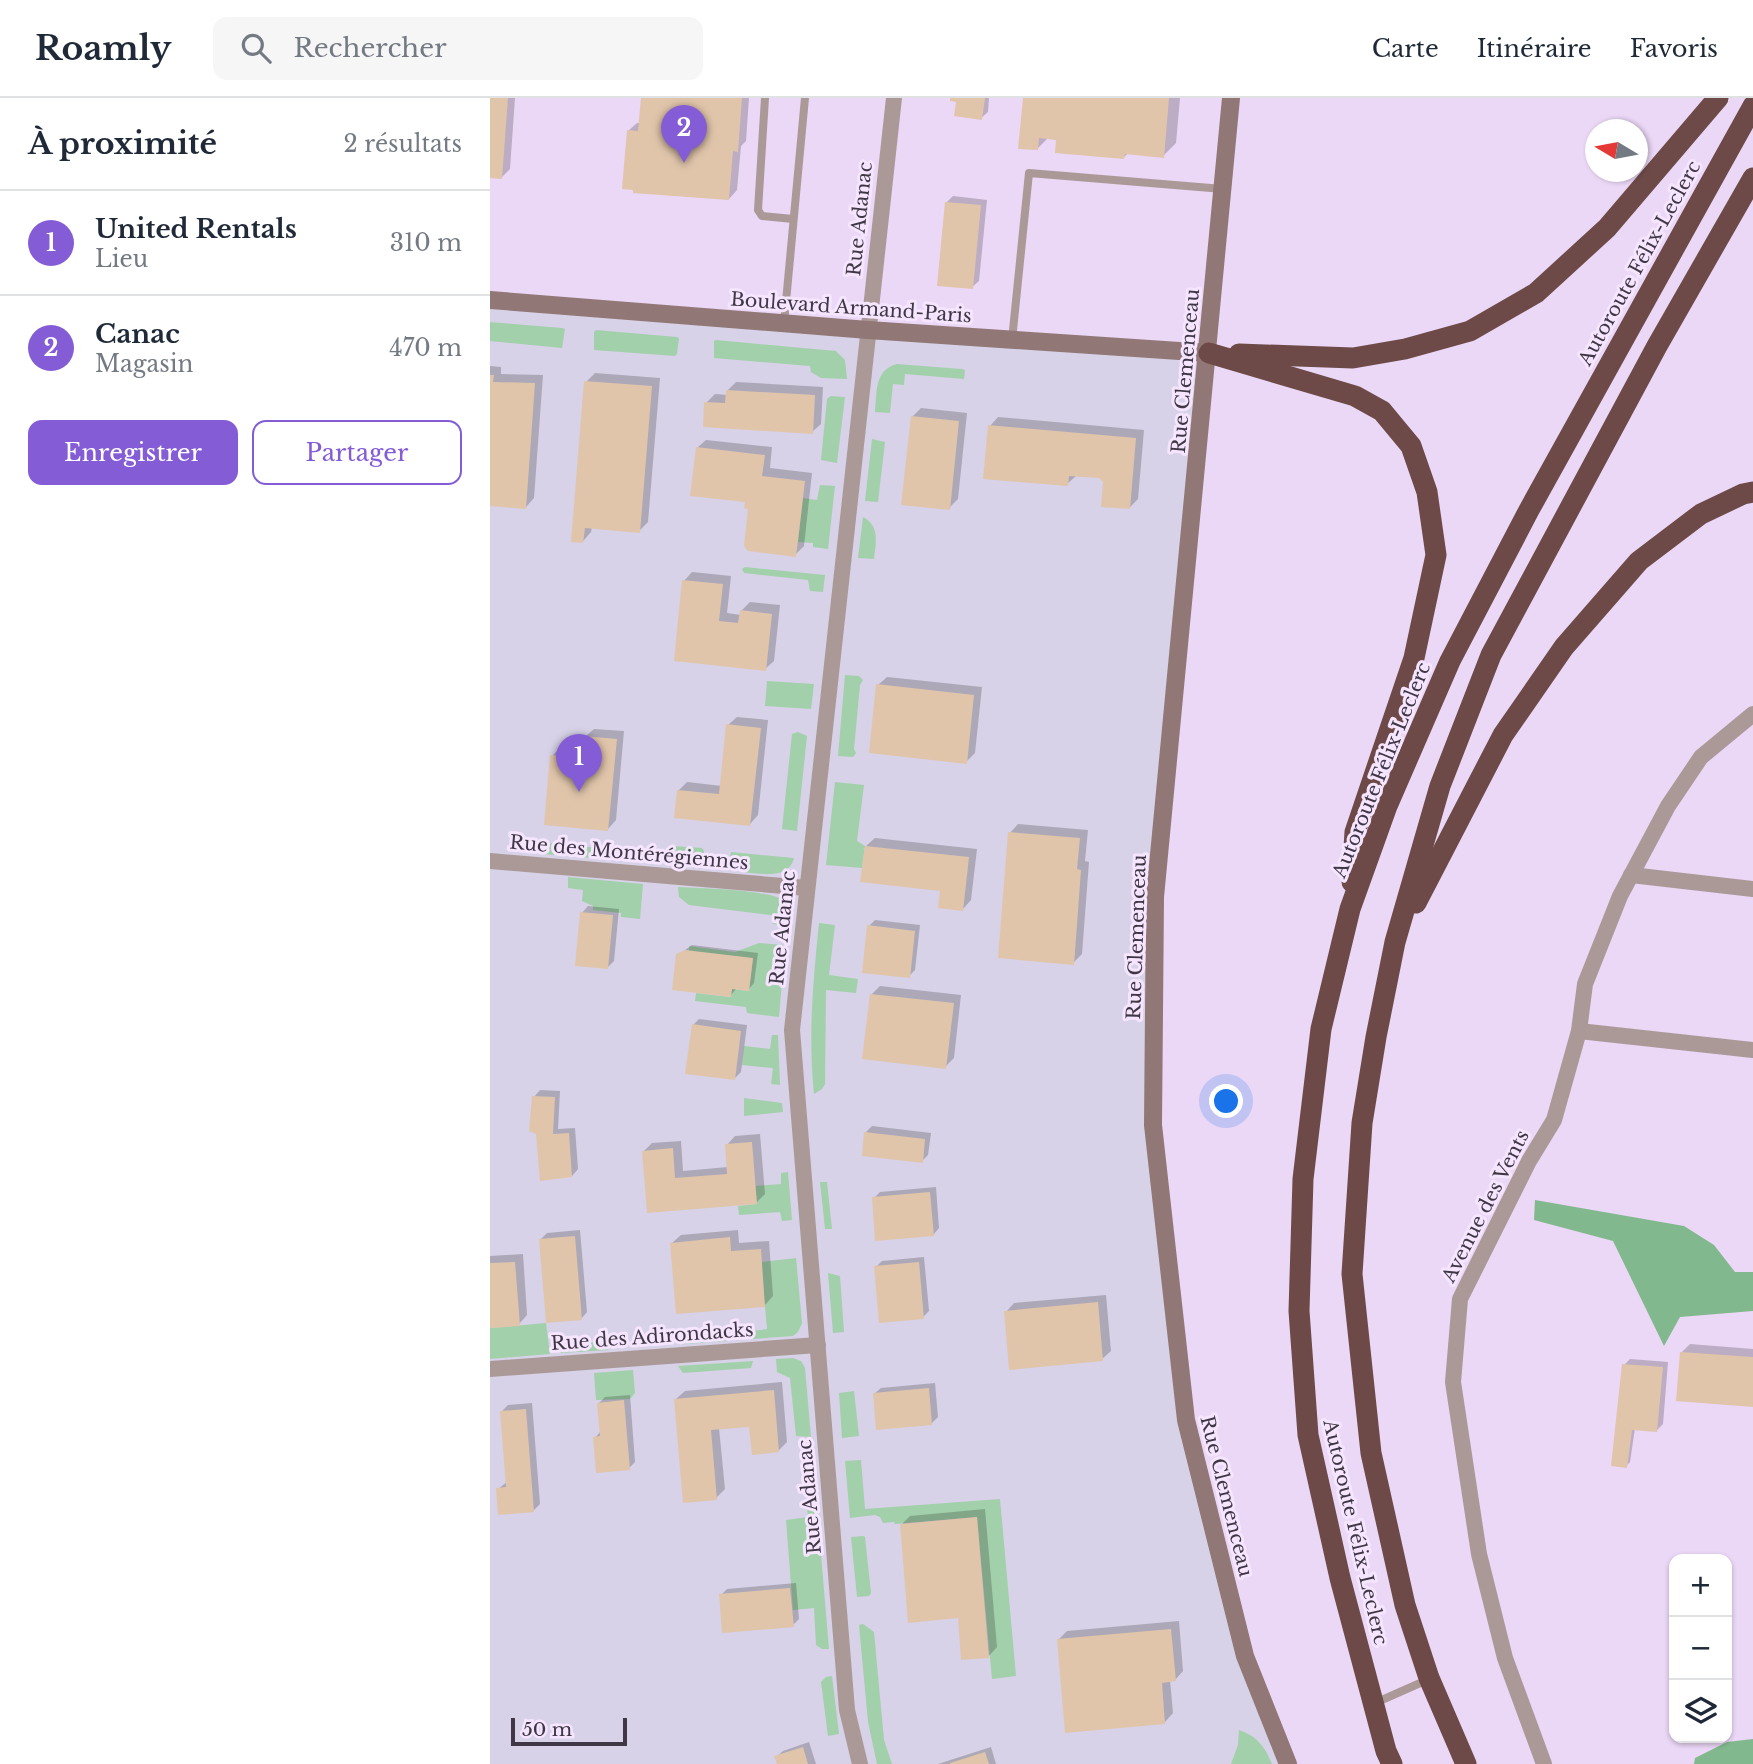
<!DOCTYPE html>
<html lang="fr">
<meta charset="utf-8">
<style>
:root{--surface:#fff;--page:#f6f6f7;--text:#1f2937;--muted:#747a83;--line:#e0e1e3;--accent:#845cd6}
body{margin:0;font-family:"Libre Baskerville",serif;background:var(--page);color:var(--text)}
.controls{position:absolute;right:21px;bottom:21px;display:grid;overflow:hidden;border-radius:14px;box-shadow:0 2px 5px #0004}
.controls button{width:63px;height:63px;display:grid;place-items:center;padding:0;border:0;border-bottom:2px solid var(--line);background:var(--surface);color:var(--text);font:35px sans-serif}
.compass{position:absolute;left:1095px;top:21px;width:63px;height:63px;border-radius:50%;background:var(--surface);box-shadow:0 2px 5px #0004;rotate:280deg}
.scale{position:absolute;left:21px;bottom:18px;width:116px;box-sizing:border-box;padding-left:7px;border:4px solid #3f3743;border-top:0;font-size:19px;line-height:24px;white-space:nowrap;color:#3f3743;-webkit-text-stroke:5px #f6e5ff;paint-order:stroke}
.you{position:absolute;left:737px;top:1004px;width:24px;height:24px;margin:-18px;border:5px solid #fff;border-radius:50%;background:#1a73e8;box-shadow:0 0 0 10px #1a73e833}
.badge{display:grid;place-items:center;width:46px;height:46px;border-radius:50%;background:var(--accent);color:#fff;font-size:23px;font-weight:700}
.pin{position:absolute;translate:-50% -58px;filter:drop-shadow(0 2px 4px #0008)}
.pin::after{content:'';position:absolute;top:37px;width:24px;height:21px;background:inherit;clip-path:polygon(0 0,100% 0,50% 100%)}
.list{margin:0;padding:0;list-style:none}
h2{display:flex;justify-content:space-between;align-items:center;height:91px;margin:0;padding:0 28px;font-size:30px}
h2 small{font-size:23px;font-weight:400;color:var(--muted)}
.list li{display:grid;grid-template-columns:46px 1fr auto;gap:21px;align-items:center;box-sizing:border-box;height:105px;padding:0 28px;border-top:2px solid var(--line)}
.list b{display:block;font-size:26px;white-space:nowrap}
.list p{margin:0;font-size:23px;white-space:nowrap;color:var(--muted)}
.list em{font-size:23px;font-style:normal;color:var(--muted)}
.actions{display:flex;gap:14px;padding:21px 28px}
.actions a{flex:1;padding:16px 0;border:2px solid var(--accent);border-radius:14px;text-align:center;font-size:24px;color:var(--accent)}
.actions .main{background:var(--accent);color:#fff}
.icon{flex:none;width:38px;height:38px;fill:none;stroke:currentColor;stroke-width:2;stroke-linecap:round;stroke-linejoin:round}
.map{position:relative;flex:none;width:1263px;height:1666px;overflow:hidden}
header{display:flex;align-items:center;gap:42px;box-sizing:border-box;height:98px;padding:0 35px;background:var(--surface);border-bottom:2px solid var(--line)}
header strong{font-size:33px}
nav{display:flex;gap:38px;margin-inline-start:auto;font-size:24px}
.search{width:490px;height:63px;background:var(--page);display:flex;align-items:center;gap:18px;box-sizing:border-box;padding:0 24px;border-radius:14px;color:var(--muted);font-size:26px}
main{display:flex}
aside{flex:1;background:var(--surface)}
.map>svg:first-child{display:block}
</style>
<header>
<strong>Roamly</strong>
<div class="search"><svg class="icon" aria-label="search" viewBox="0 0 24 24"><circle cx="10" cy="10" r="6"/><path d="M15 15l6 6"/></svg>Rechercher</div>
<nav><a>Carte</a><a>Itinéraire</a><a>Favoris</a></nav>
</header>
<main>
<aside>
<h2>À proximité<small>2 résultats</small></h2>
<ul class="list">
<li><span class="badge">1</span><div><b>United Rentals</b><p>Lieu</p></div><em>310 m</em></li>
<li><span class="badge">2</span><div><b>Canac</b><p>Magasin</p></div><em>470 m</em></li>
</ul>
<div class="actions"><a class="main">Enregistrer</a><a>Partager</a></div>
</aside>
<div class="map">
<svg width="1263" height="1666" viewBox="0 0 1263 1666">
<rect width="100%" height="100%" fill="#ebd7f6"/>
<polygon fill="#d7d2e7" points="0,203 719,255 665,799 663,1028 696,1322 755,1558 798,1666 0,1666"/>
<g fill="#a2d0ab">
<polygon points="0,224 72,230 75,231 72,250 0,243"/>
<polygon points="106,232 187,239 189,240 187,256 185,258 104,252 104,234"/>
<polygon points="226,242 346,253 355,262 357,281 331,280 321,274 320,268 224,260 224,243"/>
<path d="M407,266L472,271L475,272L474,281L415,276L414,287L403,286L400,315L385,314C387,295 384,272 407,266Z"/>
<polygon points="341,298 355,299 347,365 331,362 337,301"/>
<polygon points="382,341 395,344 388,404 375,403"/>
<polygon points="330,387 345,388 338,451 323,449 323,445 308,444 313,400 327,402"/>
<path d="M373,419C390,428 386,444 384,461L368,460Z"/>
<polygon points="255,469 335,477 333,494 320,493 318,482 254,475 252,471"/>
<polygon points="355,577 369,578 373,582 370,587 364,651 366,655 363,659 348,658"/>
<polygon points="277,583 324,586 321,611 275,608"/>
<polygon points="308,634 317,638 307,733 292,731 302,636"/>
<polygon points="345,684 374,687 367,743 375,748 372,770 336,767"/>
<polygon points="61,745 108,750 115,757 115,761 52,756 53,751"/>
<polygon points="182,748 212,750 214,753 212,770 180,767"/>
<path d="M241,754L304,760C298,786 257,773 237,772Z"/>
<polygon points="78,779 153,786 150,821 131,819 131,815 103,812 103,808 92,803 93,792 78,790"/>
<path d="M188,789C206,790 282,792 292,802C300,809 298,818 297,828L283,826L281,817L199,807L189,799Z"/>
<path d="M329,825L345,827L339,877L368,881L366,895L336,892L335,986L332,991L324,996C318,937 323,884 329,825Z"/>
<polygon points="269,845 295,847 289,919 257,915 256,909 205,903 206,895 240,899 242,891 259,893 263,861 199,853 199,848 245,854"/>
<polygon points="282,937 288,937 290,987 281,986 283,970 252,967 254,948 280,951"/>
<polygon points="254,1000 292,1005 293,1014 254,1018"/>
<polygon points="298,1074 302,1122 292,1123 290,1114 249,1117 248,1108 267,1106 265,1088 291,1086 291,1075"/>
<polygon points="330,1084 337,1084 342,1131 335,1131"/>
<polygon points="306,1160 312,1225 308,1234 303,1238 263,1241 262,1233 277,1231 271,1164"/>
<polygon points="338,1175 350,1178 354,1234 343,1235"/>
<polygon points="56,1225 60,1256 0,1261 0,1230"/>
<polygon points="235,1235 237,1243 196,1246 196,1238"/>
<polygon points="117,1243 122,1245 118,1252 71,1255 73,1248 77,1246"/>
<polygon points="303,1260 311,1263 315,1270 321,1339 306,1338 300,1280 287,1274 286,1261"/>
<polygon points="263,1263 261,1270 193,1275 188,1268"/>
<polygon points="143,1272 145,1295 140,1301 106,1302 104,1275"/>
<polygon points="364,1293 369,1338 352,1340 349,1295"/>
<polygon points="371,1362 375,1411 510,1401 526,1578 502,1581 487,1419 405,1426 404,1424 393,1425 390,1419 385,1417 360,1420 355,1363"/>
<polygon points="324,1374 339,1551 332,1551 326,1547 324,1510 303,1512 296,1422 318,1419 314,1382 315,1375"/>
<polygon points="373,1438 375,1439 381,1495 379,1498 367,1499 361,1439"/>
<polygon points="373,1526 384,1534 394,1642 402,1666 387,1666 378,1624 369,1527"/>
<polygon points="342,1578 349,1636 338,1638 331,1584 336,1579"/>
<path d="M749,1632C767,1638 775,1649 782,1666H741L748,1647Z"/>
</g>
<g fill="#81b88d">
<polygon points="1045,1102 1194,1128 1224,1147 1245,1174 1263,1174 1263,1213 1190,1219 1174,1248 1123,1143 1044,1122"/>
<polygon points="1263,1641 1263,1666 1204,1666 1205,1660 1237,1644"/>
</g>
<g fill="#0003">
<polygon points="0,0 25,0 20,71 11,80 0,79"/>
<polygon points="153,0 259,0 256,43 251,48 247,92 239,101 138,33 147,25 150,25"/>
<polygon points="462,0 499,0 498,14 491,20"/>
<polygon points="535,0 690,0 686,45 673,58 638,55 633,60 558,40 547,51"/>
<polygon points="463,98 497,102 489,183 482,189 457,104"/>
<polygon points="0,268 11,269 11,276 53,277 44,400 36,409 0,406"/>
<polygon points="105,275 170,280 158,424 149,433 102,429 101,434 93,443 96,284"/>
<polygon points="246,284 333,289 331,326 322,334 216,305 225,296 238,297 238,292"/>
<polygon points="431,310 477,315 468,401 459,410 422,319"/>
<polygon points="508,319 654,332 648,401 639,410 610,379 586,378 577,386 500,328"/>
<polygon points="216,342 282,349 280,370 322,375 314,448 305,457 207,350"/>
<polygon points="202,474 241,478 237,515 251,517 251,513 260,504 290,507 284,563 275,571 186,561 194,483"/>
<polygon points="397,579 492,589 485,655 476,664 388,587"/>
<polygon points="247,619 278,622 268,717 260,726 188,693 197,684 232,688 238,627"/>
<polygon points="104,631 134,633 126,722 118,731 62,658 70,650 94,652 95,639"/>
<polygon points="528,726 598,732 595,763 599,764 592,856 583,865 520,735"/>
<polygon points="385,740 487,751 481,802 473,811 452,791 376,748"/>
<polygon points="98,808 129,811 124,863 118,869 92,815"/>
<polygon points="385,822 430,827 425,872 419,878 379,828"/>
<polygon points="202,847 268,855 264,885 258,892 247,890 240,898 188,857"/>
<polygon points="390,888 471,897 464,960 455,969 382,896"/>
<polygon points="209,921 257,927 251,974 245,980 203,927"/>
<polygon points="50,992 70,993 68,1031 85,1030 88,1071 82,1078 44,999"/>
<polygon points="382,1028 441,1035 438,1057 432,1063 376,1034"/>
<polygon points="270,1036 275,1096 266,1105 158,1113 154,1053 162,1045 191,1043 193,1073 238,1069 237,1047 245,1038"/>
<polygon points="446,1089 449,1130 443,1137 384,1100 390,1094"/>
<polygon points="90,1132 97,1214 91,1221 51,1141 57,1135"/>
<polygon points="248,1132 249,1145 279,1143 283,1198 275,1207 182,1145 191,1137"/>
<polygon points="33,1156 37,1217 29,1226 0,1228 0,1158"/>
<polygon points="434,1159 439,1213 433,1219 386,1169 392,1163"/>
<polygon points="616,1197 621,1253 612,1261 516,1214 524,1205"/>
<polygon points="1200,1246 1263,1251 1263,1307 1191,1255"/>
<polygon points="1140,1261 1178,1264 1173,1326 1167,1332 1145,1330 1140,1364 1136,1368 1134,1267"/>
<polygon points="292,1284 297,1344 288,1353 261,1327 229,1330 235,1391 226,1400 186,1301 195,1293"/>
<polygon points="445,1285 448,1319 442,1325 384,1296 391,1290"/>
<polygon points="140,1297 145,1364 139,1370 105,1340 111,1333 109,1305 115,1299"/>
<polygon points="42,1305 50,1406 43,1413 8,1391 17,1384 12,1313 18,1307"/>
<polygon points="495,1411 507,1549 499,1558 469,1518 411,1427 420,1418"/>
<polygon points="306,1485 309,1521 303,1527 231,1497 237,1491"/>
<polygon points="689,1523 693,1573 685,1582 680,1582 683,1615 675,1624 568,1542 577,1533"/>
<polygon points="319,1644 326,1666 289,1666 286,1659 293,1653"/>
<polygon points="501,1649 506,1666 448,1666"/>
</g>
<g fill="#e0c5aa">
<polygon points="0,0 18,0 12,81 0,80"/>
<polygon points="151,0 252,0 248,54 243,53 239,102 143,95 143,92 132,91 137,32 148,33"/>
<polygon points="460,0 495,0 492,22 464,18 466,4 460,3"/>
<polygon points="533,0 679,0 674,60 635,56 634,61 565,55 566,42 549,40 548,52 528,51"/>
<polygon points="455,104 491,107 483,191 447,188"/>
<polygon points="0,277 4,277 3,284 45,285 36,411 0,408"/>
<polygon points="94,283 162,288 150,435 95,430 93,445 81,444"/>
<polygon points="236,292 325,297 323,336 213,329 214,304 235,305"/>
<polygon points="421,318 469,323 460,412 411,407"/>
<polygon points="498,327 646,340 640,411 611,409 613,384 609,380 579,378 578,388 493,381"/>
<polygon points="206,349 275,357 272,378 315,383 306,459 258,453 254,448 258,411 254,410 255,404 200,398"/>
<polygon points="192,482 233,486 229,523 248,525 250,512 282,516 276,573 184,563"/>
<polygon points="386,586 484,597 477,666 379,655"/>
<polygon points="236,626 271,630 260,728 184,720 187,692 229,696"/>
<polygon points="93,638 127,641 118,733 54,727 60,657 91,660"/>
<polygon points="518,734 590,740 587,771 591,772 584,867 508,860"/>
<polygon points="375,748 479,759 473,813 448,810 450,793 370,784"/>
<polygon points="90,814 123,817 118,871 85,868"/>
<polygon points="377,827 425,833 420,880 372,875"/>
<polygon points="195,852 263,860 259,893 242,891 241,899 182,892 186,856"/>
<polygon points="380,896 464,905 456,971 372,961"/>
<polygon points="202,926 251,933 245,982 195,976"/>
<polygon points="42,998 65,999 63,1036 79,1035 82,1079 50,1083 46,1036 39,1033"/>
<polygon points="374,1034 435,1041 433,1065 372,1058"/>
<polygon points="262,1044 267,1106 157,1115 152,1053 183,1050 185,1080 237,1076 235,1046"/>
<polygon points="440,1094 444,1138 385,1143 382,1099"/>
<polygon points="85,1138 92,1222 56,1225 49,1141"/>
<polygon points="240,1139 241,1153 271,1151 275,1209 186,1216 180,1145"/>
<polygon points="25,1164 30,1228 0,1230 0,1165"/>
<polygon points="429,1164 434,1221 389,1225 384,1168"/>
<polygon points="608,1204 613,1263 519,1272 514,1213"/>
<polygon points="1190,1254 1263,1259 1263,1309 1186,1303"/>
<polygon points="1132,1266 1173,1269 1167,1334 1142,1332 1137,1370 1121,1368"/>
<polygon points="439,1290 442,1327 386,1332 383,1295"/>
<polygon points="284,1292 289,1354 262,1357 259,1329 221,1332 227,1402 193,1405 184,1301"/>
<polygon points="134,1302 140,1372 106,1375 103,1339 110,1338 107,1305"/>
<polygon points="36,1311 44,1414 8,1417 6,1390 16,1389 10,1313"/>
<polygon points="487,1419 499,1560 471,1562 468,1520 418,1525 410,1426"/>
<polygon points="300,1490 304,1529 232,1535 229,1496"/>
<polygon points="681,1531 686,1583 672,1585 675,1626 575,1635 567,1541"/>
<polygon points="313,1649 318,1666 287,1666 284,1658"/>
<polygon points="495,1654 499,1666 460,1666 460,1665"/>
</g>
<g fill="none" stroke-linecap="round" stroke-linejoin="round">
<g stroke="#ab9998" stroke-width="8">
<polyline points="275,0 268,112 272,118 303,121"/>
<polyline points="294,225 315,0"/>
<polyline points="522,242 539,75 733,91"/>
<polyline points="885,1605 937,1582"/>
</g>
<g stroke="#ab9998" stroke-width="16">
<polyline points="0,763 317,790"/>
<polyline points="1141,777 1263,791"/>
<polyline points="1089,933 1263,952"/>
<polyline points="0,1271 328,1247"/>
<polyline points="370,1666 357,1612 302,932 404,0"/>
<polyline points="1054,1666 1015,1560 989,1456 963,1284 970,1201 1039,1063 1064,1022 1089,933 1095,886 1130,798 1178,708 1211,659 1263,616"/>
</g>
<g stroke="#917775" stroke-width="18">
<polyline points="741,0 665,799 663,1027 696,1322 755,1558 798,1666"/>
<polyline points="0,202 378,232 719,255"/>
</g>
<g stroke="#6d4a48" stroke-width="21">
<polyline points="719,255 865,298 892,313 921,348 937,394 946,457 924,560 865,734 862,784"/>
<polyline points="749,256 863,260 915,251 980,233 1046,195 1117,130 1228,0"/>
<polyline points="926,805 1013,637 1074,549 1149,463 1211,416 1253,396 1263,394"/>
<polyline points="902,1666 896,1653 850,1480 818,1337 809,1213 813,1081 831,931 860,811 897,708 960,563 1039,412 1263,8"/>
<polyline points="976,1666 939,1580 915,1507 881,1355 862,1176 872,1025 886,939 905,844 950,688 1001,557 1167,248 1263,80"/>
</g>
</g>
<g text-anchor="middle" stroke-width="6" stroke-linejoin="round" paint-order="stroke">
<g font-size="19" fill="#3f3743" stroke="#f6e5ff">
<text transform="translate(369 121) rotate(-84)" y="7">Rue Adanac</text>
<text transform="translate(1149 165) rotate(-61)" y="7">Autoroute Félix-Leclerc</text>
<text transform="translate(361 209) rotate(4)" y="7">Boulevard Armand-Paris</text>
<text transform="translate(695 273) rotate(-85)" y="7">Rue Clemenceau</text>
<text transform="translate(891 672) rotate(-68)" y="7">Autoroute Félix-Leclerc</text>
<text transform="translate(139 754) rotate(5)" y="7">Rue des Montérégiennes</text>
<text transform="translate(292 830) rotate(-84)" y="7">Rue Adanac</text>
<text transform="translate(646 839) rotate(-88)" y="7">Rue Clemenceau</text>
<text transform="translate(995 1108) rotate(-63)" y="7">Avenue des Vents</text>
<text transform="translate(162 1238) rotate(-4)" y="7">Rue des Adirondacks</text>
<text transform="translate(737 1398) rotate(76)" y="7">Rue Clemenceau</text>
<text transform="translate(319 1399) rotate(-95)" y="7">Rue Adanac</text>
<text transform="translate(866 1434) rotate(77)" y="7">Autoroute Félix-Leclerc</text>
</g>
</g>
</svg>
<div class="controls">
<button>+</button>
<button>−</button>
<button><svg class="icon" aria-label="layers" viewBox="0 0 24 24"><path d="M12 4l9 5-9 5-9-5zM3 14l9 5 9-5"/></svg></button>
</div>
<svg class="compass" viewBox="-18 -18 36 36"><path d="M0-13l5 13h-10z" fill="#e53935"/><path d="M0 13l5-13h-10z" fill="#747a83"/></svg>
<div class="scale">50 m</div>
<div class="you"></div>
<div class="pin badge" style="left:89px;top:694px">1</div>
<div class="pin badge" style="left:194px;top:65px">2</div>
</div>
</main>
